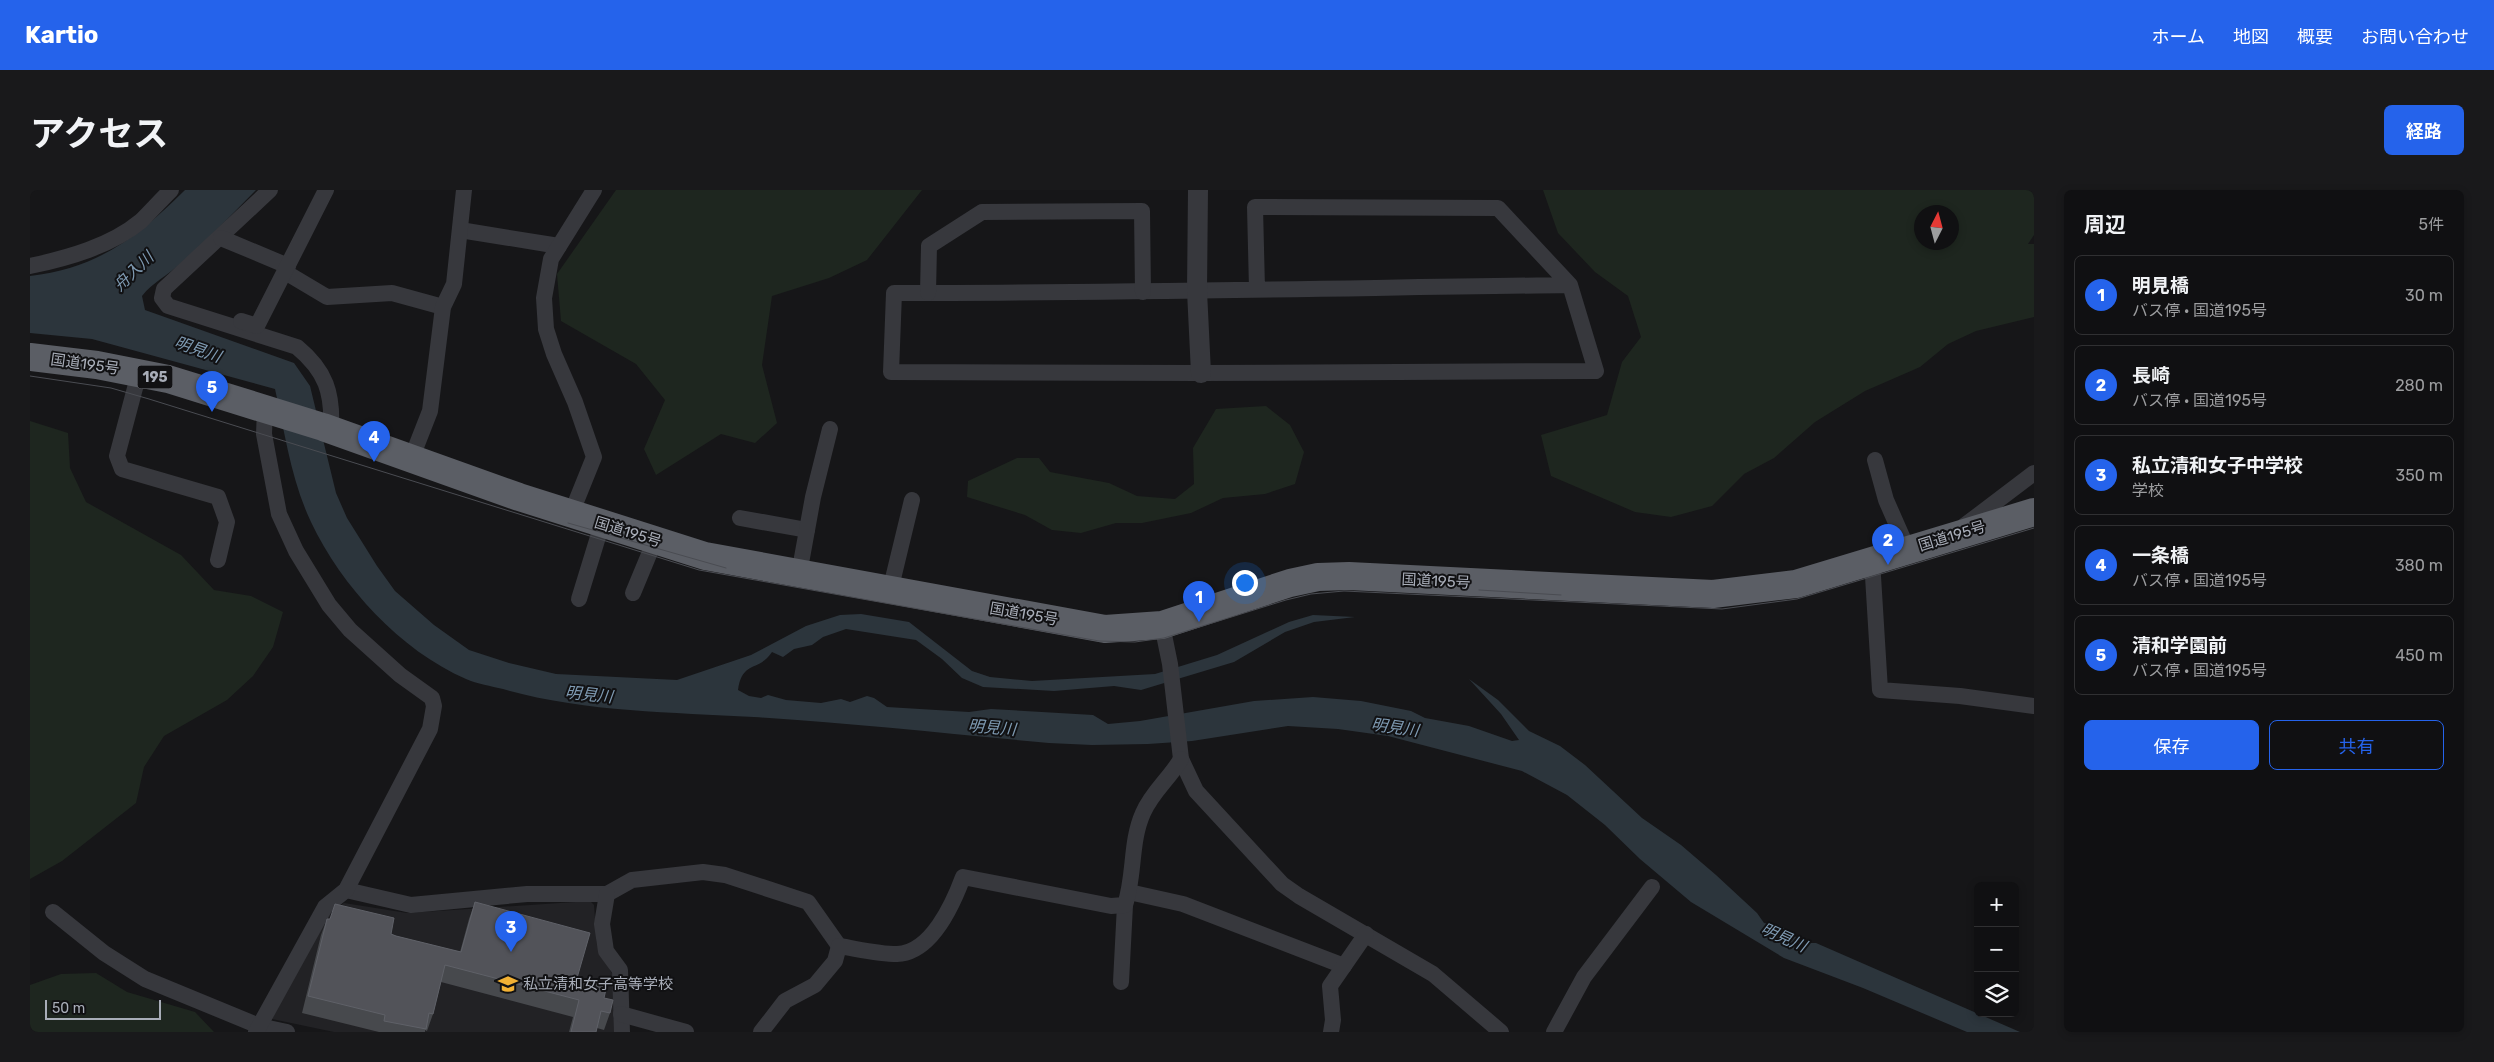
<!DOCTYPE html>
<html lang="ja">
<meta charset="utf-8">
<style>
:root{--surface:#101012;--page:#19191b;--text:#f1f3f6;--muted:#9c9d9f;--line:#303032;--accent:#2563eb}
body{margin:0;font-family:Rubik,"Noto Sans JP",sans-serif;background:var(--page);color:var(--text)}
.controls{position:absolute;right:15px;bottom:15px;display:grid;overflow:hidden;border-radius:8px;box-shadow:0 2px 8px #0003}
.controls button{width:45px;height:45px;display:grid;place-items:center;padding:0;border:0;border-bottom:1px solid var(--line);background:var(--surface);color:var(--text);font:25px sans-serif}
.compass{position:absolute;left:1884px;top:15px;width:45px;height:45px;border-radius:50%;background:var(--surface);box-shadow:0 2px 8px #0003;rotate:6deg}
.scale{position:absolute;left:15px;bottom:12px;width:116px;box-sizing:border-box;padding-left:5px;border:2px solid #a8adb8;border-top:0;font-size:14px;line-height:18px;white-space:nowrap;color:#a8adb8;-webkit-text-stroke:4px #111113;paint-order:stroke}
.you{position:absolute;left:1214px;top:392px;width:18px;height:18px;margin:-12px;border:4px solid #fff;border-radius:50%;background:#1a73e8;box-shadow:0 0 0 8px #1a73e833}
.badge{display:grid;place-items:center;width:32px;height:32px;border-radius:50%;background:var(--accent);color:#fff;font-size:16px;font-weight:700}
.pin{position:absolute;translate:-50% -41px;filter:drop-shadow(0 1px 2px #0008)}
.pin::after{content:'';position:absolute;top:26px;width:18px;height:15px;background:inherit;clip-path:polygon(0 0,100% 0,50% 100%)}
.list{margin:0;padding:0;list-style:none}
h2{display:flex;justify-content:space-between;align-items:center;height:65px;margin:0;padding:0 20px;font-size:21px}
h2 small{font-size:16px;font-weight:400;color:var(--muted)}
.list li{display:grid;grid-template-columns:32px 1fr auto;gap:15px;align-items:center;box-sizing:border-box;height:80px;margin:0 10px 10px;padding:0 10px;border:1px solid var(--line);border-radius:8px}
.list b{display:block;font-size:19px;white-space:nowrap}
.list p{margin:0;font-size:16px;white-space:nowrap;color:var(--muted)}
.list em{font-size:16px;font-style:normal;color:var(--muted)}
.actions{display:flex;gap:10px;padding:15px 20px}
.actions a{flex:1;padding:11px 0;border:1px solid var(--accent);border-radius:8px;text-align:center;font-size:18px;color:var(--accent)}
.actions .main{background:var(--accent);color:#fff}
.icon{flex:none;width:28px;height:28px;fill:none;stroke:currentColor;stroke-width:2;stroke-linecap:round;stroke-linejoin:round}
.map{position:relative;flex:none;width:2004px;height:842px;overflow:hidden;border-radius:8px}
header{display:flex;align-items:center;gap:30px;box-sizing:border-box;height:70px;padding:0 25px;background:var(--accent);color:#fff}
header strong{font-size:24px}
nav{display:flex;gap:28px;margin-inline-start:auto;font-size:18px}
.intro{display:flex;align-items:center;justify-content:space-between;box-sizing:border-box;height:120px;padding:0 30px}
h1{margin:0;font-size:35px}
.button{padding:12px 22px;border-radius:8px;background:var(--accent);color:#fff;font-size:18px;font-weight:700}
main{display:flex;gap:30px;padding:0 30px}
aside{flex:1;background:var(--surface);border-radius:8px;box-shadow:0 2px 8px #0003}
.map>svg:first-child{display:block}
</style>
<header>
<strong>Kartio</strong>
<nav><a>ホーム</a><a>地図</a><a>概要</a><a>お問い合わせ</a></nav>
</header>
<div class="intro"><h1>アクセス</h1><a class="button">経路</a></div>
<main>
<div class="map">
<svg width="2004" height="842" viewBox="0 0 2004 842">
<rect width="100%" height="100%" fill="#161618"/>
<polygon fill="#222225" points="560,711 564,715 567,755 584,787 585,842 304,842 242,829 292,728 314,713 377,723"/>
<g fill="#1e261f" fill-rule="evenodd">
<polygon points="586,0 892,0 837,70 799,88 742,106 732,175 747,233 725,253 691,244 626,285 614,259 635,210 606,174 531,131 527,84"/>
<path d="M1513,0H2004V45L1998,54H2004V127L1946,141L1918,154L1890,177L1835,201L1785,232L1744,268L1714,284L1682,316L1641,327L1605,322L1521,286L1511,245L1577,225L1592,172L1611,147L1598,106L1565,82L1528,43ZM1922,22V52H1892V22Z"/>
<polygon points="1236,216 1260,235 1274,262 1265,294 1235,304 1193,308 1161,323 1112,333 1086,333 1051,343 1022,340 995,325 937,307 938,291 987,268 1009,268 1020,282 1079,293 1107,306 1145,309 1164,294 1163,258 1186,219"/>
<polygon points="0,231 38,243 40,278 56,312 151,365 184,400 221,406 253,422 243,457 223,486 197,510 134,546 114,577 106,613 32,671 0,689"/>
<polygon points="66,783 97,802 165,822 184,842 0,842 0,795 31,784"/>
</g>
<path fill="#2c353c" d="M155,0H226C201,25 177,51 150,74C137,86 123,92 112,106L115,120L264,173L280,196L306,303L317,328L347,376L365,401L404,435L439,460L479,473L526,484L647,490L721,465L776,436L810,425L831,424L879,432L942,481L960,487L1002,491L1125,484L1187,465L1259,432L1283,425L1325,427L1284,432L1255,442L1204,472L1111,500L1084,496L1024,501L953,497L932,488L912,469L886,450L816,439L793,447L782,455L764,459L753,467L742,462C729,482 712,470 708,500L719,506L731,508L738,505L756,510L791,513L811,509L820,512L837,506L844,508L857,517L939,522L961,519L1063,525L1078,534L1110,531L1224,511L1283,507L1331,511L1381,521L1395,528L1439,536L1482,551L1489,550L1471,524L1439,489L1468,510L1499,541L1530,556L1555,575L1612,628L1651,655L1686,685L1727,723L1734,733L1751,736L1774,753H1786L1990,842H1937L1833,798L1754,768L1661,712L1610,669L1575,635L1537,605L1492,581L1358,546L1308,539L1258,536L1162,551L1118,554L1062,555L1019,553C921,544 822,533 724,527C640,522 554,522 473,499C461,496 447,494 436,489C370,460 312,397 281,332C261,290 255,243 245,199L62,149L0,143V86C68,78 108,47 155,0Z"/>
<g fill="none" stroke-linecap="round" stroke-linejoin="round">
<g stroke="#37383d" stroke-width="16">
<path d="M240,0L134,99L132,108L138,116L267,157C296,181 303,203 301,240"/>
<polyline points="430,40 529,56"/>
<polyline points="191,48 258,76"/>
<path d="M0,76C38,68 81,56 111,31C121,21 131,10 141,0"/>
<polyline points="255,82 297,107 362,103 413,117"/>
<path d="M1227,99L1225,17L1468,18L1540,95L1566,181L1171,183L861,182L864,103C1089,103 1314,98 1540,95"/>
<polyline points="898,103 899,56 952,22 1112,21 1113,102"/>
<polyline points="211,131 227,136 296,0"/>
<polyline points="109,183 87,266 92,279 188,307 197,332 188,370"/>
<polyline points="382,267 400,221 413,117 424,94 434,0"/>
<polyline points="1845,270 1856,310 1878,360"/>
<polyline points="541,324 564,267 545,212 524,164 516,139 514,108 521,69 564,0"/>
<polyline points="710,328 777,340"/>
<polyline points="1934,336 2004,283"/>
<polyline points="1842,370 1850,500 1930,506 2004,516"/>
<polyline points="769,384 783,307 800,239"/>
<polyline points="860,401 882,310"/>
<polyline points="603,403 625,350"/>
<polyline points="549,409 572,334"/>
<polyline points="1132,435 1140,474 1151,569 1166,601 1252,694 1269,706 1403,784 1471,842"/>
<polyline points="316,700 381,715 497,704 577,704 602,690 673,682 695,685 778,712 809,756"/>
<polyline points="1099,702 1153,714 1314,776"/>
<polyline points="577,704 572,734 576,761 590,780 592,842"/>
<polyline points="23,722 74,763 115,789 229,836 257,842"/>
<polyline points="1091,792 1095,715"/>
<polyline points="591,824 656,842"/>
<polyline points="226,842 295,717 316,700 400,539 404,516 402,508 370,485 320,440 299,415 266,361 249,324 234,244 235,219"/>
<path d="M731,842L755,811L785,795L805,771L809,756C828,759 848,764 867,764C901,763 923,714 933,687L1081,716L1095,715C1105,685 1100,652 1113,623C1122,602 1140,588 1151,569"/>
<polyline points="1301,842 1303,830 1300,796 1336,744"/>
<polyline points="1524,842 1554,787 1622,697"/>
</g>
<polyline stroke="#37383d" stroke-width="20" points="1168,0 1167,101 1171,183"/>
<polyline stroke="#5b5e65" stroke-width="28" points="0,167 67,175 138,189 293,237 489,307 675,366 1075,439 1132,435 1260,393 1288,387 1319,386 1683,404 1766,394 2004,322"/>
<g stroke="#4a4c52" stroke-width="1">
<polyline points="0,186 81,198 119,209 669,380 1069,451 1105,452 1134,448 1256,410 1281,404 1314,401 1692,419 1767,409 2004,338"/>
<polyline points="538,333 696,378"/>
<polyline points="1449,400 1531,405"/>
</g>
</g>
<polygon fill="#47494d" points="445,712 574,808 580,823 574,840 567,838 566,842 539,842 543,827 411,792 403,824 397,841 395,840 395,842 349,842 272,823 291,745 297,729 361,744 366,746 430,762 439,729"/>
<polygon fill="#525359" stroke="#5f6168" points="445,712 560,743 547,788 577,795 574,808 583,810 580,823 571,821 566,842 541,842 549,810 415,775 403,824 399,823 396,839 354,831 355,825 278,806 297,729 300,729 305,714 364,728 361,744 366,746 431,762"/>
<defs>
<symbol id="school-bare" viewBox="-9 -9 18 18"><path d="M0-5L7-2L0 1L-7-2ZM-4 1L0 2.5L4 1V4Q0 6-4 4Z" fill="#f2b134" stroke="#111113" stroke-width="2.5" paint-order="stroke"/></symbol>
</defs>
<g fill-rule="evenodd">
<use href="#school-bare" x="464" y="780" width="28" height="28"/>
</g>
<g text-anchor="middle" stroke-width="4" stroke-linejoin="round" paint-order="stroke">
<rect fill="#111113" stroke="#7b7e86" stroke-width="1" x="107.5" y="175.5" width="35" height="23" rx="4"/>
<g font-size="14" font-weight="bold" fill="#a8adb8">
<text x="125" y="192">195</text>
</g>
<g font-size="15" fill="#a8adb8" stroke="#111113">
<text transform="translate(55 174) rotate(8)" y="5">国道195号</text>
<text transform="translate(598 342) rotate(17)" y="5">国道195号</text>
<text transform="translate(1922 346) rotate(-17)" y="5">国道195号</text>
<text transform="translate(1406 391) rotate(3)" y="5">国道195号</text>
<text transform="translate(994 424) rotate(10)" y="5">国道195号</text>
</g>
<g font-size="15" fill="#a8adb8" stroke="#111113" text-anchor="start">
<text x="493" y="799">私立清和女子高等学校</text>
</g>
<g font-size="16" font-style="italic" fill="#7f9bb3" stroke="#111113">
<text transform="translate(103 81) rotate(-44)" y="6">舟入川</text>
<text transform="translate(168 159) rotate(19)" y="6">明見川</text>
<text transform="translate(559 504) rotate(6)" y="6">明見川</text>
<text transform="translate(962 537) rotate(5)" y="6">明見川</text>
<text transform="translate(1365 537) rotate(8)" y="6">明見川</text>
<text transform="translate(1754 747) rotate(24)" y="6">明見川</text>
</g>
</g>
</svg>
<div class="controls">
<button>+</button>
<button>−</button>
<button><svg class="icon" aria-label="layers" viewBox="0 0 24 24"><path d="M12 4l9 5-9 5-9-5zM3 14l9 5 9-5"/></svg></button>
</div>
<svg class="compass" viewBox="-18 -18 36 36"><path d="M0-13l5 13h-10z" fill="#e53935"/><path d="M0 13l5-13h-10z" fill="#9c9d9f"/></svg>
<div class="scale">50 m</div>
<div class="you"></div>
<div class="pin badge" style="left:1169px;top:432px">1</div>
<div class="pin badge" style="left:1858px;top:375px">2</div>
<div class="pin badge" style="left:481px;top:762px">3</div>
<div class="pin badge" style="left:344px;top:272px">4</div>
<div class="pin badge" style="left:182px;top:222px">5</div>
</div>
<aside>
<h2>周辺<small>5件</small></h2>
<ul class="list">
<li><span class="badge">1</span><div><b>明見橋</b><p>バス停 · 国道195号</p></div><em>30 m</em></li>
<li><span class="badge">2</span><div><b>長崎</b><p>バス停 · 国道195号</p></div><em>280 m</em></li>
<li><span class="badge">3</span><div><b>私立清和女子中学校</b><p>学校</p></div><em>350 m</em></li>
<li><span class="badge">4</span><div><b>一条橋</b><p>バス停 · 国道195号</p></div><em>380 m</em></li>
<li><span class="badge">5</span><div><b>清和学園前</b><p>バス停 · 国道195号</p></div><em>450 m</em></li>
</ul>
<div class="actions"><a class="main">保存</a><a>共有</a></div>
</aside>
</main>
